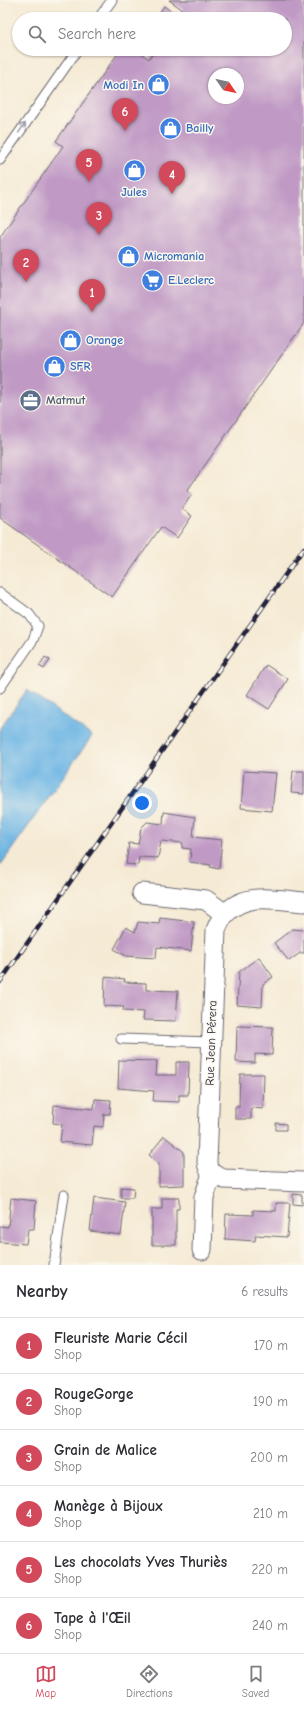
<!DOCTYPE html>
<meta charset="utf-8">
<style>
:root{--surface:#fff;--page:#f2f2f3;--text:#2b2b33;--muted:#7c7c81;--line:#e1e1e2;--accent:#d1495b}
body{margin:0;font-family:"Comic Neue",sans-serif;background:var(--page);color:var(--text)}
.compass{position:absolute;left:208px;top:68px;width:36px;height:36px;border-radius:50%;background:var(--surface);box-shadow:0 1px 3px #0004;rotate:124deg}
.you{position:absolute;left:142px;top:803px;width:14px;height:14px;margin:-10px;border:3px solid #fff;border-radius:50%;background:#1a73e8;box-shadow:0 0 0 6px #1a73e833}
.badge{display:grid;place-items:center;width:26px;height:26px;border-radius:50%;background:var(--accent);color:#fff;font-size:13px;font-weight:700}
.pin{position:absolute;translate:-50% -33px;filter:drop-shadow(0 1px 2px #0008)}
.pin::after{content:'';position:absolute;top:21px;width:14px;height:12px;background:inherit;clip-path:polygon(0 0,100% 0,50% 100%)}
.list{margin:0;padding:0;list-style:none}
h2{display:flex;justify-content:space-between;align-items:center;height:52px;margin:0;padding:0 16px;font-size:17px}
h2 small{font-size:13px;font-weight:400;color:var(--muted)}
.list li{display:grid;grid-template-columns:26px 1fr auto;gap:12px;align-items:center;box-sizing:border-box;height:56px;padding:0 16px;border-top:1px solid var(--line)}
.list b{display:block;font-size:15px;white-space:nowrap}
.list p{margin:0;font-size:13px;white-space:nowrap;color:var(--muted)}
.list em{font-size:13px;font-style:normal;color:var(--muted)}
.icon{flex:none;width:22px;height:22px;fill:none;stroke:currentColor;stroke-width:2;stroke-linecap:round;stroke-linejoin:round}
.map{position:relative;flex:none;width:304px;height:1265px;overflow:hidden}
.search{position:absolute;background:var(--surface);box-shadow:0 1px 3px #0004;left:12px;right:12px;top:12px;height:44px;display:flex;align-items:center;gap:10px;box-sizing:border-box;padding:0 14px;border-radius:22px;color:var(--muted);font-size:15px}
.sheet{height:388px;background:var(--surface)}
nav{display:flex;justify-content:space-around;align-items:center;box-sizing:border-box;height:56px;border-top:1px solid var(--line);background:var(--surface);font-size:11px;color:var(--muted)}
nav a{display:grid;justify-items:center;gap:2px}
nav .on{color:var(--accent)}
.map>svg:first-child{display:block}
</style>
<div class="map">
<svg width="304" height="1265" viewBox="0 0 304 1265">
<rect width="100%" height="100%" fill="#fbf7ec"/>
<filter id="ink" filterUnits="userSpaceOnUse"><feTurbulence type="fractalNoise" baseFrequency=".025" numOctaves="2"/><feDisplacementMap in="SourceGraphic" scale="8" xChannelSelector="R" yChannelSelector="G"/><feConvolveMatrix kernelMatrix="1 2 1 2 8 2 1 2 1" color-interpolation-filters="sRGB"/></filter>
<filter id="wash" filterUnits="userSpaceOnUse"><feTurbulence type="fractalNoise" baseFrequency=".012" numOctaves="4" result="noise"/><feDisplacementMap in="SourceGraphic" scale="16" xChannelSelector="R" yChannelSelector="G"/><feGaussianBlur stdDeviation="0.9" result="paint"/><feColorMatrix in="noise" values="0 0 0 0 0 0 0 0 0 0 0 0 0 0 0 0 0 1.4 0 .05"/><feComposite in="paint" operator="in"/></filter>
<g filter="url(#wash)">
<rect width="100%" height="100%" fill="#f5ead4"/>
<polygon fill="#6db5e4" stroke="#486c90" points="27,690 92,736 0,866 0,728"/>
<g id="blocks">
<g fill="#c09ac5" fill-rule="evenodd">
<path d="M169,0H304V323L187,491L192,494L182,509L192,516L177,538L161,527L112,597L0,518V237L63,146L56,141L121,49H135L149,59L154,52L149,49H285V19H155L164,6L179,17L183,10ZM214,74H238V98H214Z"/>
<polygon points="45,657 50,660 44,669 39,666"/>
<polygon points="266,665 288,679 269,709 247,695"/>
<polygon points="244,771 276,773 272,811 241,808"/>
<polygon points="293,771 304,771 304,794 291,793"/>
<polygon points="164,812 195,817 193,837 222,840 219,869 210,867 211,865 190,862 191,849 182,848 183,843 161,841 158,858 139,857 138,865 126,864 129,843 138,844 141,828 147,822 163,824"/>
<polygon points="160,918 194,922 191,951 157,947 156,958 126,956 114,949 126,927 135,932 138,922 159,924"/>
<polygon points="292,929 304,930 304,953 300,953 289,961 274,943"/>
<polygon points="259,957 273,977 263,984 262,1007 237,1005 239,972"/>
<polygon points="105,977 125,979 124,982 146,983 146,990 178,991 176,1021 143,1020 144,1012 123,1011 124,1007 104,1006"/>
<polygon points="237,1026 273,1027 272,1055 255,1054 255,1063 236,1062"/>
<polygon points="119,1060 157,1061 156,1075 176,1075 176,1062 189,1062 188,1095 179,1095 179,1102 153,1101 154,1091 118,1088"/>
<polygon points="240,1074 264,1074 263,1109 251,1108 251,1119 235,1119 235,1107 239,1107"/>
<polygon points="95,1099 111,1100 110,1114 104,1114 103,1127 94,1126 92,1145 60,1142 62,1124 53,1123 54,1105 94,1109"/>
<polygon points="276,1123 286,1124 286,1130 276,1130"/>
<polygon points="164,1136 184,1152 184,1185 159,1186 159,1164 149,1155"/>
<polygon points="121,1187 134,1188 133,1198 121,1198"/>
<polygon points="293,1194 302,1195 302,1205 293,1204"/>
<polygon points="11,1198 36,1201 34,1229 28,1229 26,1244 0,1242 0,1226 8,1227"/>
<polygon points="94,1198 125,1202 121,1235 90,1231"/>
<polygon points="162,1198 179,1198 179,1209 176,1209 176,1245 152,1245 152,1209 162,1209"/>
<polygon points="276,1203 290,1203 287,1237 256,1235 255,1241 225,1239 226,1214 253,1215 253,1210 276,1211"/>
</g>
</g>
</g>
<g filter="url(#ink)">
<use href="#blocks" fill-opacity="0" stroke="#6c6871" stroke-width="1"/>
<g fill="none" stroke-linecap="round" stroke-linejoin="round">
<defs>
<g id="service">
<polyline points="98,19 112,0"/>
<polyline points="0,160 78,49"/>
<polyline points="0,593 29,614 38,626 33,640 0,688"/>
<polyline points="121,1039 211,1042"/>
<polyline points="54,1265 64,1195"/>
</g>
<g id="minor">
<polyline points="142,893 206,900 225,914"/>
<path d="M304,902C277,900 246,891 225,914C221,918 218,925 216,930L207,1162C208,1172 214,1176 224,1179L304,1182"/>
<polyline points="202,1250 204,1197 212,1174"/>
</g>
</defs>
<use href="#service" stroke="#6c6871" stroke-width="11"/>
<use href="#minor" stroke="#6c6871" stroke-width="21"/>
<use href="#service" stroke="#fff" stroke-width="9"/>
<use href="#minor" stroke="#fff" stroke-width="19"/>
<defs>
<polyline id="rail" points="0,982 304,548"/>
</defs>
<use href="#rail" stroke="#22223b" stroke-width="4.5"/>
<use href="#rail" stroke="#fbf7ec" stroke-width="3" stroke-dasharray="9" stroke-linecap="butt"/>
</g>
<defs><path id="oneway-shaft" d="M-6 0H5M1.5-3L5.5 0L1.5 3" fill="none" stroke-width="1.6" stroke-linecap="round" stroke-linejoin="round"/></defs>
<use stroke="#9c9ca7" href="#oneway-shaft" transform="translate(22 128) rotate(-55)"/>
</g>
<defs>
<symbol id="shop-disc" viewBox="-11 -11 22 22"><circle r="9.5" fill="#3f7fe0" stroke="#fbf7ec"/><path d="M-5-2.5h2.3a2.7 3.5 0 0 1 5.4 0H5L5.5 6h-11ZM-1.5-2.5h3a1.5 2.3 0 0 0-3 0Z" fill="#fff"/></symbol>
<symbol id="supermarket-disc" viewBox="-11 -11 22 22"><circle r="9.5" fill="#3f7fe0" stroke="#fbf7ec"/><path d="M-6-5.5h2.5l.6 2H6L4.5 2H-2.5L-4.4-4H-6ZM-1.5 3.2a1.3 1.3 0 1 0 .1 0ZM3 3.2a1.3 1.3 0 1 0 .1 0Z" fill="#fff"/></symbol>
<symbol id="office-disc" viewBox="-11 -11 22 22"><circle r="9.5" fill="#5c6f8a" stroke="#fbf7ec"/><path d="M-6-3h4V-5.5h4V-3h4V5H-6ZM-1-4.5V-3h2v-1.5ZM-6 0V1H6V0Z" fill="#fff"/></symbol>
</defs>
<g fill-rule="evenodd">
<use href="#shop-disc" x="146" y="72" width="25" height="25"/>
<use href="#shop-disc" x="158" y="116" width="25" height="25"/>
<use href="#shop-disc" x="122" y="158" width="25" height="25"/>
<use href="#shop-disc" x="116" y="244" width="25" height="25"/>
<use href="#supermarket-disc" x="140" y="268" width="25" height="25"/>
<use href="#shop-disc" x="58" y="328" width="25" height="25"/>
<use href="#shop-disc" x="42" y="354" width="25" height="25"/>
<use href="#office-disc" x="18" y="388" width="25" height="25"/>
</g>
<g text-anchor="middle" stroke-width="3" stroke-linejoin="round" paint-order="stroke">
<g font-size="12" font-weight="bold" fill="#366cbe" stroke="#fbf7ec" text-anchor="start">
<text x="144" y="89" text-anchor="end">Modi In</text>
<text x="186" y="132">Bailly</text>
<text x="134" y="196" text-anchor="middle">Jules</text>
<text x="144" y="260">Micromania</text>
<text x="168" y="284">E.Leclerc</text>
<text x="86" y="344">Orange</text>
<text x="70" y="370">SFR</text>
</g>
<g font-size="12" font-weight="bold" fill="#4e5e75" stroke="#fbf7ec" text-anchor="start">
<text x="46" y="404">Matmut</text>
</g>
<g font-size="12" fill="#22223b" stroke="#fbf7ec">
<text transform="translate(211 1043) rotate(-88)" y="4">Rue Jean Pérera</text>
</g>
</g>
</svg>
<svg class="compass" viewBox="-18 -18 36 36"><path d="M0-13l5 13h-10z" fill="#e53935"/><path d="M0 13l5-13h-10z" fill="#7c7c81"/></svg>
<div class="you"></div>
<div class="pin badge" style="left:92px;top:312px">1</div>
<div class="pin badge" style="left:26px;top:282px">2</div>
<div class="pin badge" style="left:99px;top:235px">3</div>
<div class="pin badge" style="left:172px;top:194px">4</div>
<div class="pin badge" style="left:89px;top:182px">5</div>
<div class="pin badge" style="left:125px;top:131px">6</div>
<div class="search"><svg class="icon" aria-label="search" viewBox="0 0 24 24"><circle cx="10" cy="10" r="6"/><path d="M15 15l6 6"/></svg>Search here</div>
</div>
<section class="sheet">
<h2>Nearby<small>6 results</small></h2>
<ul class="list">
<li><span class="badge">1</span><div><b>Fleuriste Marie Cécil</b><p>Shop</p></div><em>170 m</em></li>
<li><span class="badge">2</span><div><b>RougeGorge</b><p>Shop</p></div><em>190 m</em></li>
<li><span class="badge">3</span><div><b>Grain de Malice</b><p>Shop</p></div><em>200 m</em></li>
<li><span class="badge">4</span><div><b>Manège à Bijoux</b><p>Shop</p></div><em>210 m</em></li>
<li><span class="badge">5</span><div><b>Les chocolats Yves Thuriès</b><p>Shop</p></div><em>220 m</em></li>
<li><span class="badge">6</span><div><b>Tape à l'Œil</b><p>Shop</p></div><em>240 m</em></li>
</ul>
</section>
<nav>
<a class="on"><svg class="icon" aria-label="map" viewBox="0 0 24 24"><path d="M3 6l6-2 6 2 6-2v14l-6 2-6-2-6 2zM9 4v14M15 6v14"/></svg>Map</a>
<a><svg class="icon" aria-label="directions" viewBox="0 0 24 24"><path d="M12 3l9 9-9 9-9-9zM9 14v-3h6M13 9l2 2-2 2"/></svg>Directions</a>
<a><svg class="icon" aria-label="saved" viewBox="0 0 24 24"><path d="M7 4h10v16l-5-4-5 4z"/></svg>Saved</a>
</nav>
